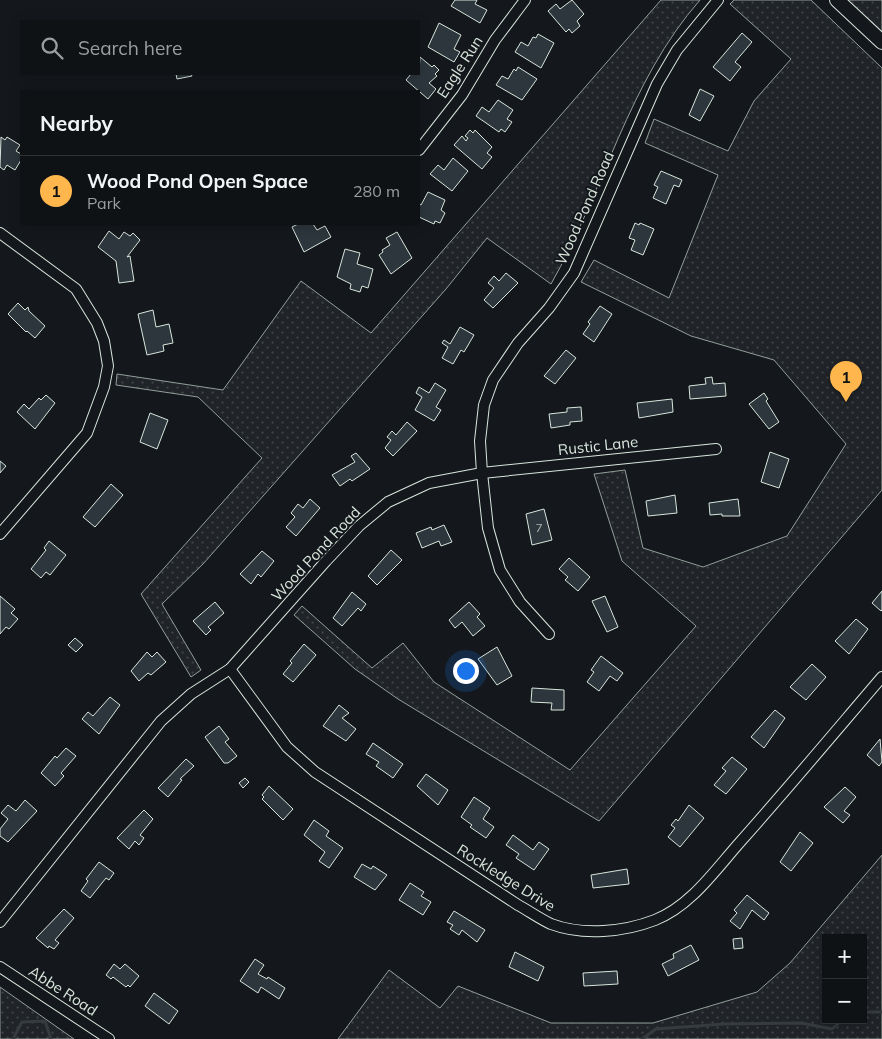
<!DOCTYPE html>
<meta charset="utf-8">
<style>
:root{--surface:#0f1215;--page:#1d2022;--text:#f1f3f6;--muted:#9b9ea0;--line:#2f3234;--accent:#ffb74d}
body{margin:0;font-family:Mulish,sans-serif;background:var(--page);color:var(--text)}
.controls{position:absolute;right:15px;bottom:15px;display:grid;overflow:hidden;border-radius:0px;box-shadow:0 2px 12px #0003}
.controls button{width:45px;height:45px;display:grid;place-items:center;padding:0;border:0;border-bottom:1px solid var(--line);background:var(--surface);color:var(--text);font:25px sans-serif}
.you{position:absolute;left:465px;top:670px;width:18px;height:18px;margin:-12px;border:4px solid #fff;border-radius:50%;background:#1a73e8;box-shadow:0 0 0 8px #1a73e833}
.badge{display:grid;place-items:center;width:32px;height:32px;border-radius:50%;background:var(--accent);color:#111;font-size:16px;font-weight:700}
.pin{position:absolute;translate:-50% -41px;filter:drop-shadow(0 1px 2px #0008)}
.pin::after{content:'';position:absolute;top:26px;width:18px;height:15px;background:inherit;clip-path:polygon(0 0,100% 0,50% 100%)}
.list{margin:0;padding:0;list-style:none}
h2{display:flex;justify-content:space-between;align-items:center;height:65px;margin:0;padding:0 20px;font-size:21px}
h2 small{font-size:16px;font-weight:400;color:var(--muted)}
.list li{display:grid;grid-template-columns:32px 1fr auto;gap:15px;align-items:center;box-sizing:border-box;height:70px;padding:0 20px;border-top:1px solid var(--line)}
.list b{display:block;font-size:19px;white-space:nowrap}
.list p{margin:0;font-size:16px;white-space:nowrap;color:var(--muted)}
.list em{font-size:16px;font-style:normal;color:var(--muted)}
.icon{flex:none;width:28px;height:28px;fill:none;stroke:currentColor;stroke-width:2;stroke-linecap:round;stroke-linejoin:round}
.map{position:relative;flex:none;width:882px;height:1039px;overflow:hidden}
.search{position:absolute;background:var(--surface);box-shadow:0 2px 12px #0003;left:20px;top:20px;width:400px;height:55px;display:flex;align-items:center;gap:12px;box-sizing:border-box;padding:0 18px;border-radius:0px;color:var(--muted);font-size:19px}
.panel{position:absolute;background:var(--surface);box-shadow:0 2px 12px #0003;left:20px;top:90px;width:400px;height:135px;border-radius:0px}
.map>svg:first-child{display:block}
</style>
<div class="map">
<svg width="882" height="1039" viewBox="0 0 882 1039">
<defs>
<pattern id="park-dots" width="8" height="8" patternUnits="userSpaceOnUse" patternTransform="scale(1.25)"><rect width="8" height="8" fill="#202428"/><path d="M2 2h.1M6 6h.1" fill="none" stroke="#404447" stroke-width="1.8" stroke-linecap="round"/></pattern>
</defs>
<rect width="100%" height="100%" fill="#14181c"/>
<g fill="url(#park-dots)" stroke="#939e99" fill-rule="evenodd">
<path d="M661,0H700C628,82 604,191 551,284L487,238L446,289L203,564L162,604L201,670L191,677L141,594L262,458L198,397L116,385L117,374L223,390L301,281L371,333Z"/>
<polygon points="734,0 811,0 882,68 882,490 599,821 398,699 355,669 294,615 302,606 372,668 403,643 434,682 570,770 696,626 622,561 594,474 625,470 643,548 703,567 787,536 846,444 774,360 691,336 581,282 594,260 669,298 718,175 645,143 654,119 728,151 754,101 791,59 730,4"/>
<polygon points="847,0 882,0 882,32"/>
<path d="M882,855V1039H338L389,970L440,1008L458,986L551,1023H653L757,992L790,963ZM826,938H863V1020H826Z"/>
<polygon points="0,987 74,1039 0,1039"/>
</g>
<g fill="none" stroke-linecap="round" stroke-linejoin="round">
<g stroke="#363b3e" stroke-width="3">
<polyline points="863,1012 882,1012"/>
<polyline points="13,1039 22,1022 45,1021 51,1039"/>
<polyline points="642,1039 656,1029 724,1024 801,1023 832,1029 842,1020"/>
</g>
</g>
<g fill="#2c363c" stroke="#d8e6dc">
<polygon points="455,0 477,0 475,4 487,10 480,23 451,6"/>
<polygon points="572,0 584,14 577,21 580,26 572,33 569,29 566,32 548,11 556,4 560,9"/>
<polygon points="439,23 461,35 454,49 460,52 454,62 428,47"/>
<polygon points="742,33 752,42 735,62 741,67 730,81 713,67"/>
<polygon points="538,34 554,43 541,68 515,52 521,42 528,46 533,37 536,38"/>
<polygon points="420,57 432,67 434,65 439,70 435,74 437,76 429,83 436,89 428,99 406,80 411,74 419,74"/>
<polygon points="518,67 537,79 522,100 496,85 502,76 508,79 514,69 516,71"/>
<polygon points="176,74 191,74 192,76 177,79"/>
<polygon points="700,89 714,96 700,121 689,115"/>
<polygon points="498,100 513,110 507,119 512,122 505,132 501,129 499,132 476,116 482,107 489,112"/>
<polygon points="470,130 473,133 475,130 492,147 487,153 492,157 482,169 454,145 462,136 466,141 468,138 465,136"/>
<polygon points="1,137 5,140 7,137 20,145 16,151 21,154 21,160 15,170 7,165 4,170 0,167"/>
<polygon points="453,158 468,171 452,191 430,174 438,165 444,170"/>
<polygon points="661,171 682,180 679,187 674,185 666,204 653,198 658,187 654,185"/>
<polygon points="428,192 445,200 441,210 445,213 440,223 435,221 434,224 419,217 419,204 421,205"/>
<polygon points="635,223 639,225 640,223 654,229 643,255 631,250 635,240 629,238"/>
<polygon points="298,224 313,224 317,230 325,226 331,237 304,252 292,227"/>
<polygon points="109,231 119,239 124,232 130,236 133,233 140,240 127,257 130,256 134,281 119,283 116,261 98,247"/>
<polygon points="397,232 412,258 391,274 379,255 383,252 382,250 390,245 386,238"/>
<polygon points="345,249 360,253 357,264 373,269 368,288 362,286 360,292 350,289 351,284 337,277"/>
<polygon points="506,273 518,283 493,308 484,300 494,288 488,283 494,276 499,281"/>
<polygon points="18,303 25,310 28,307 29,311 45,326 35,338 27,331 26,332 8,314"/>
<polygon points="600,306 612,314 594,342 583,334 590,324 588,322"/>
<polygon points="153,310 156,327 169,324 173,343 163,345 164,351 147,355 138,314"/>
<polygon points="460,327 474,335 464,352 461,350 453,364 442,358 448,347 442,343 444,340 450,344"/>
<polygon points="566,350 576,358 555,384 544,376"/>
<polygon points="712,377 713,384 725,383 726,396 690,399 689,386 706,384 705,378"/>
<polygon points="435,383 446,390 436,407 441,410 434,421 415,410 422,397 416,393 419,387 429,393"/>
<polygon points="764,393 768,399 766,401 779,422 769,429 749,404"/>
<polygon points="46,395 55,403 35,429 17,412 24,404 29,409 39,398 41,400"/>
<polygon points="672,399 673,412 639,418 637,403"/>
<polygon points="581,407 582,421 570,422 570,425 551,428 549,414 567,412 567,408"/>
<polygon points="150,413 168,420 157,449 140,442"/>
<polygon points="407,422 417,431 393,456 385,448 391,440 387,437 392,431 396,435"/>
<polygon points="770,452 789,459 779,488 761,482"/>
<polygon points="356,453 370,469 352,481 350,479 340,486 332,475 355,462 351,456"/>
<polygon points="0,461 6,466 0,473"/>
<polygon points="111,484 123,495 95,527 83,517"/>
<polygon points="675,495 677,513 648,516 646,501"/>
<polygon points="310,499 320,508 296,536 286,527 295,517 291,513 298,504 303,508"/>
<polygon points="738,499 740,516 722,516 722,514 710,515 709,503"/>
<polygon points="544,509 552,540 532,545 526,514"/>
<polygon points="444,525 452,542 441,546 439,541 422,548 416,533 431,527 432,530"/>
<polygon points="49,541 66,555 50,575 46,572 41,578 31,569 46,550 44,548"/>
<polygon points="391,550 402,560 377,585 368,576"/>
<polygon points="262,551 274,561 261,577 258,574 251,584 240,574"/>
<polygon points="569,558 590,577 578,591 565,580 568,577 559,569"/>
<polygon points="882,591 882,610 881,611 872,603"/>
<polygon points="352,592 366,604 361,611 358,608 342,626 333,618"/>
<polygon points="0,596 15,609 11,613 18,619 9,629 6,627 0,634"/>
<polygon points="605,596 618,627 607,632 592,601"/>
<polygon points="215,602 224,613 208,627 211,630 206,635 193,621"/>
<polygon points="469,602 480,614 477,617 485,626 473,636 462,622 455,628 449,620"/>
<polygon points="856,619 868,629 849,654 835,641"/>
<polygon points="75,638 83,645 76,652 68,645"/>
<polygon points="304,644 316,655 293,682 283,674 292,663 290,661"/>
<polygon points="497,647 512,676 497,685 478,659"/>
<polygon points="147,652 152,657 157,652 166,662 151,675 148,673 139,681 131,671"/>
<polygon points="601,656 623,673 617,681 610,676 599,691 587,682 594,672 591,670"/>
<polygon points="812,664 826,677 806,700 790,687"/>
<polygon points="532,688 564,690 564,710 551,710 552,703 531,702"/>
<polygon points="110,697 120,705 99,734 82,719 88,712 93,716"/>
<polygon points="339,705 349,713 342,718 356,729 346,741 323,726"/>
<polygon points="775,710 785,718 764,748 751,737"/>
<polygon points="219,726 229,739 225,742 237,756 228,763 224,763 205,737"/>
<polygon points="880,739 882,762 879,766 867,755"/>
<polygon points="373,743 403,764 393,778 376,766 379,762 366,754"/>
<polygon points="66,748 76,756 61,773 64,776 55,786 41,773 55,756 57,758"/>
<polygon points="732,757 747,769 726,794 714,785 726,771 722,768"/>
<polygon points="186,759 194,766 180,779 182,780 168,797 158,788"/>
<polygon points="426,774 448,790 438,805 417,786"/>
<polygon points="245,778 249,782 243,788 239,783"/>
<polygon points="269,786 293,809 283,820 262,799 264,797 262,795"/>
<polygon points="845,787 856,797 844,811 850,815 843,823 824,807"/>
<polygon points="474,797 490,808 483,819 494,827 486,838 470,827 472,825 461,817"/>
<polygon points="25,800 37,811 8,842 0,836 0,829 8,819 1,813 8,805 16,811"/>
<polygon points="689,805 704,818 680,847 668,837 675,828 671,825 676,819 678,821"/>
<polygon points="144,810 153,819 140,835 144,838 139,845 135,841 129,849 117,838"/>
<polygon points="314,820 329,831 326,836 343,848 329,868 319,861 325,852 304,835"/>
<polygon points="800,832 813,843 791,871 780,862"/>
<polygon points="513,835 533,850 539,842 549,849 534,870 516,858 519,854 506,845"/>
<polygon points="99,862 114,873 109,880 106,878 90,898 81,891 88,881 86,879"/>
<polygon points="362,864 371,869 373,866 387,875 375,890 354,877"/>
<polygon points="627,869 629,884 593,888 591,875"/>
<polygon points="410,883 424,892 421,896 431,902 423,915 399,900"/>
<polygon points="747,895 769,913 764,920 752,910 740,929 730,921 737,913 734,910"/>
<polygon points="64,909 74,918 55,940 59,943 54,949 49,946 48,948 36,938"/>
<polygon points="454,911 485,930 477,942 462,930 459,935 450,929 453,925 447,922"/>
<polygon points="742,938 743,948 734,949 733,939"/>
<polygon points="691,945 699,960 668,976 662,964 674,958 673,954"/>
<polygon points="515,952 544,967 538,981 509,967"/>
<polygon points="255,959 264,965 258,974 267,979 268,977 285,988 279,999 261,987 258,993 240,981"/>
<polygon points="114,964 120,969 125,964 139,976 130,987 128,985 126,987 113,977 111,979 106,975"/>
<polygon points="617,971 618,984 584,986 583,973"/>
<polygon points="154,993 178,1011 169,1024 145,1006"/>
</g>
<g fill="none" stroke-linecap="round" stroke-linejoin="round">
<defs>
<g id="street">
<polyline points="419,150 462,95 495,40 525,0"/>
<polyline points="0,233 76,289 97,323 104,341 108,366 104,387 87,433 0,534"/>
<polyline points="549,634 520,602 500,570 488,528 482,473 480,441 484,405 493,380 518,343 549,308 574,273 657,84 677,50 718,0"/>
<path d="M230,669L287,747L315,772L518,905C529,911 540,919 551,924C583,936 624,932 655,920C691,906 716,869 741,841C789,787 835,732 882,677"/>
<polyline points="0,922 161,721 191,694 230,669 326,561 359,526 388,502 429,483 482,473 716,449"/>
<polyline points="0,967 109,1039"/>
</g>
<polyline id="secondary" points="837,0 882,42"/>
</defs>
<use href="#street" stroke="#d8e6dc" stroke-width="12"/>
<use href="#secondary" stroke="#d8e6dc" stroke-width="16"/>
<use href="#street" stroke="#14181c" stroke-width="10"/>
<use href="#secondary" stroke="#14181c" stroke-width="14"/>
</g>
<g text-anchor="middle" stroke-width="4" stroke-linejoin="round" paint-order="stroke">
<g font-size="12" fill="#adbab4">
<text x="539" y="532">7</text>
</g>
<g font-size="15" fill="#d8e6dc" stroke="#14181c">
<text transform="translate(460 67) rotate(-57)" y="5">Eagle Run</text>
<text transform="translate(585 208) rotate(-66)" y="5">Wood Pond Road</text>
<text transform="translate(598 446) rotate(-6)" y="5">Rustic Lane</text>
<text transform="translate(316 554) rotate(-47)" y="5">Wood Pond Road</text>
<text transform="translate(506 878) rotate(32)" y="5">Rockledge Drive</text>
<text transform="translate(63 991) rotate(33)" y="5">Abbe Road</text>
</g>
</g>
</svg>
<div class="controls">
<button>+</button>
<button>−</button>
</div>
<div class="you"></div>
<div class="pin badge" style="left:846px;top:402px">1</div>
<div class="search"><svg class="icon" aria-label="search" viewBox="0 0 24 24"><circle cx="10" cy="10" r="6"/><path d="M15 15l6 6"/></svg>Search here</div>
<section class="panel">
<h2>Nearby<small></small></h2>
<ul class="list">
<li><span class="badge">1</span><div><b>Wood Pond Open Space</b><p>Park</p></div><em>280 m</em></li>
</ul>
</section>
</div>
